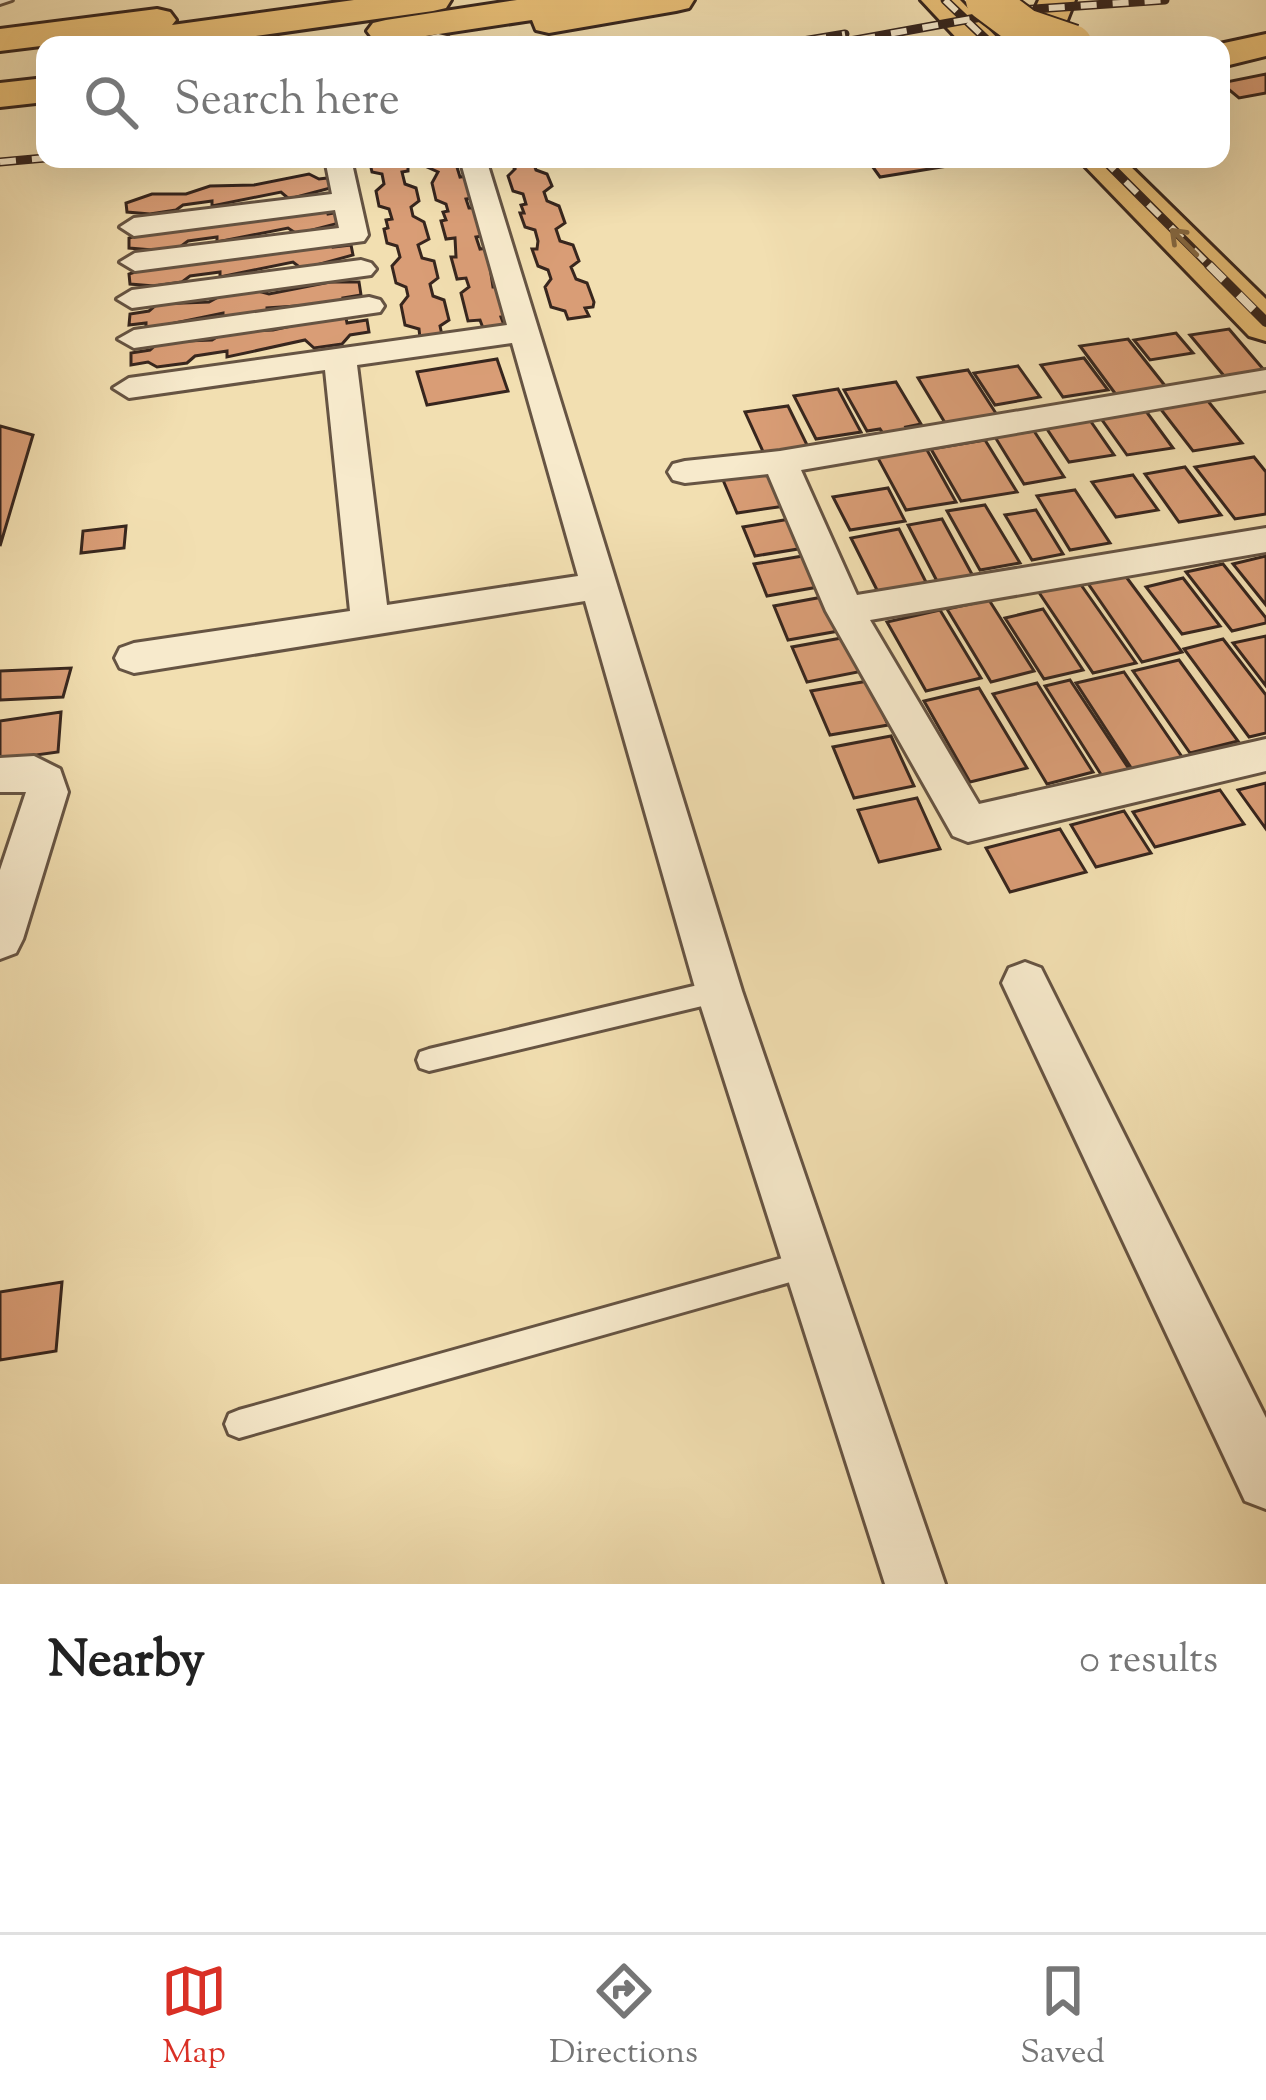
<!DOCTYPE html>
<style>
:root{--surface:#fff;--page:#f2f2f2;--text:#222;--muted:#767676;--line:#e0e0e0;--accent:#d93025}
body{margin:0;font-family:"Sorts Mill Goudy",serif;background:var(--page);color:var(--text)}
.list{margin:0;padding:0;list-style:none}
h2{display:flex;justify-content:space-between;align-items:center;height:156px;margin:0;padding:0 48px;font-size:51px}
h2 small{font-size:39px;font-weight:400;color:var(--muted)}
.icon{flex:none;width:66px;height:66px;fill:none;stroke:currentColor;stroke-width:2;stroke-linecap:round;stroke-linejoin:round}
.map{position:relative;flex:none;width:1266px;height:1584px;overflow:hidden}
.search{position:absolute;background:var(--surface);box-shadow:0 12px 48px #0002;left:36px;right:36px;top:36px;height:132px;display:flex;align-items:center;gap:30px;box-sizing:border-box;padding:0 42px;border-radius:24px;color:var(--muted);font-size:45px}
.sheet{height:348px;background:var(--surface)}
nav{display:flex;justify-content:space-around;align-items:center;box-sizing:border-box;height:168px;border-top:3px solid var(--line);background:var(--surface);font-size:33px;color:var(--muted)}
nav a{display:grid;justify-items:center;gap:6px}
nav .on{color:var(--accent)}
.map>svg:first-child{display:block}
</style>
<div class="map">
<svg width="1266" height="1584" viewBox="0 0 1266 1584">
<rect width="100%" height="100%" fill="#f2dfb1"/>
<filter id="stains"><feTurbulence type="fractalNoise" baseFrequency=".00167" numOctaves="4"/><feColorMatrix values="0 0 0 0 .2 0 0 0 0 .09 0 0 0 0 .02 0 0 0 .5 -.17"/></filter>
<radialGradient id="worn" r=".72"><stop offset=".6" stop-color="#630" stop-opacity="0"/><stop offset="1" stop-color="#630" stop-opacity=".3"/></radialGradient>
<g fill="#d99d76" stroke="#37261e" stroke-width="3">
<polygon points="1266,74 1266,93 1239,98 1221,83"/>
<polygon points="369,159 408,159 408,171 402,172 405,184 416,188 419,201 411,207 413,216 424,222 429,239 418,245 422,258 434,261 438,278 430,284 433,296 444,300 449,320 440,326 442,335 420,338 419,329 405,325 401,305 408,296 406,287 396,283 392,266 400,257 397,246 387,243 384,229 388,228 386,220 392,219 389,209 379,206 376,191 384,184 382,174 372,172"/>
<polygon points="425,159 465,159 456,164 460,177 467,176 473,198 466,199 469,208 476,208 483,236 476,237 480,249 487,248 493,287 497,287 508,316 501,317 504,325 483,328 480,320 468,321 461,293 469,287 466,278 457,279 451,257 456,257 455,238 446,239 441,221 446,220 443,212 448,211 446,204 436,200 432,183 438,172 427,167"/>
<polygon points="507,159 532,159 536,170 547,174 552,186 544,192 547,201 559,206 565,223 556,229 560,241 573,245 579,261 571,267 576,279 587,283 594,302 593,307 585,308 589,316 568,319 565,311 551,307 545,287 551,279 548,270 538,266 532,249 537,249 538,241 535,230 525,227 520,213 524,213 521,205 526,204 523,194 513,191 508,176 515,169"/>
<polygon points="867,159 942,159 948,166 880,177"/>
<polygon points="309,174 319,179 336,177 338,186 289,199 281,192 212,206 212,201 183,205 176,210 150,214 127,212 126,203 152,194 186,194 210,186 254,185"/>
<polygon points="327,210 328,214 345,211 347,221 297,234 288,228 217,242 217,237 188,241 180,247 153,250 129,248 129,238 146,233"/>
<polygon points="332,243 333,247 351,245 353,255 302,269 293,262 220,277 220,272 190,276 182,282 154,286 130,284 129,274 147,268"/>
<polygon points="330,282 359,282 361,295 343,298 344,303 267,308 267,313 223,319 223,313 146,329 146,323 129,325 130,314 149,311 157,304 209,302 222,295 258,291 269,294"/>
<polygon points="336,316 346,318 347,323 367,320 369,332 350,335 342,344 314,348 305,340 227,357 227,351 195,356 187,363 157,367 148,362 131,365 131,353 150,350 159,342 212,340 225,332 273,330"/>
<polygon points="1229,329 1264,370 1225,377 1190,335"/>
<polygon points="1176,333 1193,353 1150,360 1134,340"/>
<polygon points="1128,339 1170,392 1120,400 1080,346"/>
<polygon points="1084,358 1108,390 1063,397 1041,365"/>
<polygon points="497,359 508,391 427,405 417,372"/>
<polygon points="1018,366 1040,397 995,405 974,373"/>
<polygon points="968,370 999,418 947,426 918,378"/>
<polygon points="896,382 921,424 906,427 911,435 886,438 880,429 867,431 844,390"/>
<polygon points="838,389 861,432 816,439 794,396"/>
<polygon points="1203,395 1242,443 1193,451 1156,403"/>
<polygon points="1140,403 1173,448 1127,455 1095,410"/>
<polygon points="788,406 810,451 766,458 745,412"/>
<polygon points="1087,416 1114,455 1069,462 1043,423"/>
<polygon points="0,426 33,435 0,546"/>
<polygon points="1034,431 1064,477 1024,484 995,437"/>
<polygon points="985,440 1017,492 961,501 931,449"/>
<polygon points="922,441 956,502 906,510 873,449"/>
<polygon points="1254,457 1266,472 1266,514 1235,519 1195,467"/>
<polygon points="1185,467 1221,515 1179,522 1145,474"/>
<polygon points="770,473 785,506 737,513 723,480"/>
<polygon points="1133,475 1158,510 1116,517 1092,482"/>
<polygon points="888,488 905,521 850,530 833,497"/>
<polygon points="1075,490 1110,543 1070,550 1037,496"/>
<polygon points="985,505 1020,563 980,570 947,511"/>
<polygon points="1036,510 1063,554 1032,560 1005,515"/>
<polygon points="790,519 804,548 755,556 743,527"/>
<polygon points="942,519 974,578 939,585 908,525"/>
<polygon points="126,526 124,548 81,553 83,531"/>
<polygon points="899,529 927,584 878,592 851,538"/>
<polygon points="803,556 818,587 767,596 754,564"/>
<polygon points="1266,556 1266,605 1233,564"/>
<polygon points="1223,564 1266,618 1266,623 1232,631 1186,572"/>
<polygon points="1124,574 1182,652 1142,662 1087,582"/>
<polygon points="1183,578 1220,626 1182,634 1146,587"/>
<polygon points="1079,582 1136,663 1093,673 1038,591"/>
<polygon points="828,596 844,630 788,640 774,606"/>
<polygon points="989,600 1034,671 991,682 947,609"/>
<polygon points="1043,609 1083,670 1044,679 1005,618"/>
<polygon points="940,610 981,678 926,691 887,622"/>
<polygon points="1266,636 1266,686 1233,643"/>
<polygon points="847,637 863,671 807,682 792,647"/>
<polygon points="1223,639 1266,695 1266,733 1249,737 1184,649"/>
<polygon points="1179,660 1238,741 1190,753 1133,671"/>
<polygon points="71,668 63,697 0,700 0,671"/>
<polygon points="1124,672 1189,767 1139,780 1076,683"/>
<polygon points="1070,680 1129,769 1102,776 1045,686"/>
<polygon points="868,681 888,725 830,735 811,691"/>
<polygon points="1037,683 1093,772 1047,784 993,694"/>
<polygon points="979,688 1027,768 970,782 924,701"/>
<polygon points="61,712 58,752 0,760 0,721"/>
<polygon points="891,736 914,786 854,798 833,747"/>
<polygon points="1266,783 1266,829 1238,790"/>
<polygon points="1220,790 1244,824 1155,847 1133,812"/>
<polygon points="917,798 940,849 879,862 858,810"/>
<polygon points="1124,811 1151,853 1096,867 1071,825"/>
<polygon points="1060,829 1086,872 1010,892 986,848"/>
<polygon points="62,1282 56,1351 0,1360 0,1292"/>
</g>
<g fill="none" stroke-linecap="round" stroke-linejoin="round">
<defs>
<g id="service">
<polygon points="0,0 12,0 0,4"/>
<polygon points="719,980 727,984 731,991 727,998 719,1002 429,1071 420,1068 417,1060 420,1052 429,1049"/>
<polygon points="808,1251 817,1255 821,1264 817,1273 808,1277 239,1438 229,1434 225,1424 229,1414 239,1410"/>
</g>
<g id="minor">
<polygon points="438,34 447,36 451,45 427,45 429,36"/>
<polygon points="325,159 351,159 368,235 364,241 135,271 120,262 135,253 339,228 335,210 134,236 120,227 134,218 332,194"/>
<path d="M460,159H486L742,991L945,1584H885L696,991L585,601L134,673L120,668L115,658L120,648L134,643L350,611L325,370L129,398L113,388L129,378L507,325ZM512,343L578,576L387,605L357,365Z"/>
<polygon points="361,260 371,263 376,269 371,275 132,308 117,299 132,290"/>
<polygon points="369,297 380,300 384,306 380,312 134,348 118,339 134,330"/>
<polygon points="1266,370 1266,390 801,470 857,595 1266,528 1266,552 870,620 979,804 1266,739 1266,771 968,842 953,836 826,611 768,474 685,483 673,480 668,472 673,464 685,461 780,451"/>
<polygon points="34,756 60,769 68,792 23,939 16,953 0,959 0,870 26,792 0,792 0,758"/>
<polygon points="1025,962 1041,968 1266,1418 1266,1509 1245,1501 1002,983 1009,968"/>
</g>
<g id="primary">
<polygon points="354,0 451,0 446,8 433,11 193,45 94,45 98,39 0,51 0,29 157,9 170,12 176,20 172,25"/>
<polygon points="517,0 694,0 689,8 676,11 549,33 536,30 532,20 386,42 373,39 367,31 373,23 386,20"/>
<polygon points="921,0 960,0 1004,45 963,45"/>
<polygon points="1039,0 1075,0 1064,28 1067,45 1029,45 1026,28"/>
<polygon points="1266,34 1266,56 1221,67 1221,45 1215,45"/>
<polygon points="45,78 45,102 0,107 0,83"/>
<polygon points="1078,159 1123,159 1266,299 1266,341 1249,336"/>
</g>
</defs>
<use href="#service" stroke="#665443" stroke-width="6"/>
<use href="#minor" stroke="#665443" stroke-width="6"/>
<use href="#primary" stroke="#37261e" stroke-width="6"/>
<use href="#service" fill="#f7eacc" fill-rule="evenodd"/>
<use href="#minor" fill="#f7eacc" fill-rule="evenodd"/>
<use href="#primary" fill="#e9c078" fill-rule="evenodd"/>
<defs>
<g id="rail-far1">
<polyline points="945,0 992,45"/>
<polyline points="779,45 845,34"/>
<polyline points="828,45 1020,10 1165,0"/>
<polyline points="1103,159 1212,268"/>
<polyline points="0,162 45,158"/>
</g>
<polyline id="rail" points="1209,265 1266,322"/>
</defs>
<use href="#rail-far1" stroke="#37261e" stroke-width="9"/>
<use href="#rail" stroke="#37261e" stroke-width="10"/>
<use href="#rail-far1" stroke="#f7eacc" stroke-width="6" stroke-dasharray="16" stroke-linecap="butt"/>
<use href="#rail" stroke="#f7eacc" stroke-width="8" stroke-dasharray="21" stroke-linecap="butt"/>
<defs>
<polyline id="primary-bridge" points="986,0 1025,29 1072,45"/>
</defs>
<use href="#primary-bridge" stroke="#37261e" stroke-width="44" stroke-linecap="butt"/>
<use href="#primary-bridge" stroke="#e9c078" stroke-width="40"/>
</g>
<defs><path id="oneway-shaft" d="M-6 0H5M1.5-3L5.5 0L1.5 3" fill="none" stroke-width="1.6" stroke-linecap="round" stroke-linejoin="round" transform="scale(3)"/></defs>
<use stroke="#876b46" href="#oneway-shaft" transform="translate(1184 242) rotate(-135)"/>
<rect width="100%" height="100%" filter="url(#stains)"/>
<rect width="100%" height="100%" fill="url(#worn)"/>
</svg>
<div class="search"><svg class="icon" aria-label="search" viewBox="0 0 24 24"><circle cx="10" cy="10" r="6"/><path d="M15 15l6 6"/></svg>Search here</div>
</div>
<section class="sheet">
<h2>Nearby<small>0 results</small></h2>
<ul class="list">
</ul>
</section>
<nav>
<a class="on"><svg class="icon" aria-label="map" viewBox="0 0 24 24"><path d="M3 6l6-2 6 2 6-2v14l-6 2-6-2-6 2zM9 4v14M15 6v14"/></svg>Map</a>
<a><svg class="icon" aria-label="directions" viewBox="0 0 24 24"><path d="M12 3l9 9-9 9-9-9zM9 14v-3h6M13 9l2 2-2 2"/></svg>Directions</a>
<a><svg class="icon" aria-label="saved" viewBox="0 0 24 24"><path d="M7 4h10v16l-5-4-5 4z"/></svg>Saved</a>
</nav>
